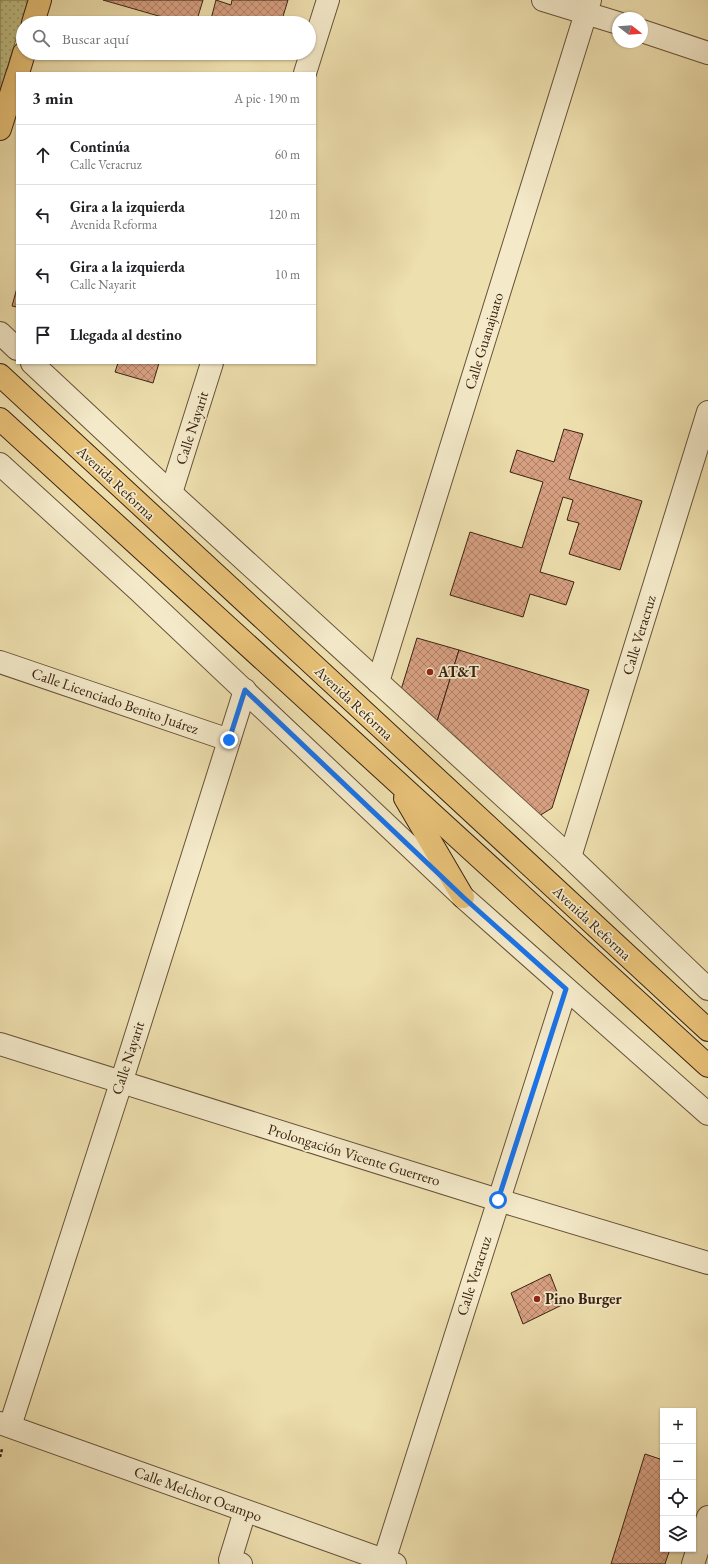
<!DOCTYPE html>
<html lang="es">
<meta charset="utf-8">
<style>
:root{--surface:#fff;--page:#f6f6f6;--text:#202124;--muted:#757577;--line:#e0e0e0}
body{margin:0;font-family:"EB Garamond",serif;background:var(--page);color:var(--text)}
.controls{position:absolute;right:12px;bottom:12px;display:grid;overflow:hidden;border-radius:0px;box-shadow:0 1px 3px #0004}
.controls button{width:36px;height:36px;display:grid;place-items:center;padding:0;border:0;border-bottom:1px solid var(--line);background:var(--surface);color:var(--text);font:20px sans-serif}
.compass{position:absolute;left:612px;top:12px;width:36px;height:36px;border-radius:50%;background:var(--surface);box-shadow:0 1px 3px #0004;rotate:107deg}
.stop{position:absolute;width:12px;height:12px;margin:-9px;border:3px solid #1a73e8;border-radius:50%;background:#fff}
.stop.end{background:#1a73e8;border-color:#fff;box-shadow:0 1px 4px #0008}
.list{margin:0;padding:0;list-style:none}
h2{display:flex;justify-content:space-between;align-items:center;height:52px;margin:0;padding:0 16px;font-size:17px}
h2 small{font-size:13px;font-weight:400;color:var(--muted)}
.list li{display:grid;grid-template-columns:26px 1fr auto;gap:12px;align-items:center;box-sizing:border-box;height:60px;padding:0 16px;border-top:1px solid var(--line)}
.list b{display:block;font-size:15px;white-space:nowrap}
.list p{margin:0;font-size:13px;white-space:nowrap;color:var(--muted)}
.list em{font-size:13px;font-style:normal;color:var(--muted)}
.icon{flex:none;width:22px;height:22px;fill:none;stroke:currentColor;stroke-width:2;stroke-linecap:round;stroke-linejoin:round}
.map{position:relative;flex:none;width:708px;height:1564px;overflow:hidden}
.search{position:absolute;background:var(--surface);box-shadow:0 1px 3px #0004;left:16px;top:16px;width:300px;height:44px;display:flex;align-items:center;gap:10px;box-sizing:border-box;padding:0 14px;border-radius:22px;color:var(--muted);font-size:15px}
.panel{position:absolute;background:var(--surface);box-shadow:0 1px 3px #0004;left:16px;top:72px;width:300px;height:292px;border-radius:0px}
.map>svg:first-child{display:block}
</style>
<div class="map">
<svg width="708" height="1564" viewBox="0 0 708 1564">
<defs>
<pattern id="grass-dots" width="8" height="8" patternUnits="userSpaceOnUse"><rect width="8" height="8" fill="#c0c085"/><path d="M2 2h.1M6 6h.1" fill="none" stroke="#9d9c6b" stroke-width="1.8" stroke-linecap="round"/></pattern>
<pattern id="building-cross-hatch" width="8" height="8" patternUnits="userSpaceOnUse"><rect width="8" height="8" fill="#d7a082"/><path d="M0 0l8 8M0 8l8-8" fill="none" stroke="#af8269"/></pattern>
</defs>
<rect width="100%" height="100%" fill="#eedfae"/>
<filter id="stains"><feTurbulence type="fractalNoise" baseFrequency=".005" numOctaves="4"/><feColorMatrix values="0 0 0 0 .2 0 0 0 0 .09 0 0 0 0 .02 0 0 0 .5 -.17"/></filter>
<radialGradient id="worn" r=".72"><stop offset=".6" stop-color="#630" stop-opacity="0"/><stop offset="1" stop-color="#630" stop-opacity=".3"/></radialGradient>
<polygon fill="url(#grass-dots)" stroke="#7d724c" points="0,0 28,0 0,91"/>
<g fill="url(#building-cross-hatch)" stroke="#3a2312">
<polygon points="103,0 203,0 196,23 183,23"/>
<polygon points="216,0 231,5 232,0 288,0 281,23 210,23"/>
<polygon points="17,288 17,307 12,306"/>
<polygon points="118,363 159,363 153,383 115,372"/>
<polygon points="564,429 583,434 569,479 642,501 620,570 569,554 579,523 567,520 573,500 563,497 540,572 574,582 566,605 530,594 523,617 450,595 470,532 522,548 543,482 510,472 517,450 554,462"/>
<polygon points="417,638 459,650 435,728 400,693"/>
<polygon points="459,650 589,690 552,808 539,816 435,728"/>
<polygon points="550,1274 562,1305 523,1324 511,1293"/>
<polygon points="645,1454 663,1460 663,1549 670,1549 665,1564 611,1564"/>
</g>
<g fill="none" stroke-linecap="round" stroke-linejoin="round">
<defs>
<g id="minor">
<polyline points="543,0 618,23"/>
<polyline points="642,31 708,53"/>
<polyline points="305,73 328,0"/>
<polyline points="0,333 17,349"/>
<polyline points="32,363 171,493 570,857 708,989"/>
<polyline points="0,464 139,591 463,897 708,1114"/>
<polyline points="171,493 212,363"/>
<polyline points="0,662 229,740"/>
<polyline points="378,682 590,0"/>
<polyline points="570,857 708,412"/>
<polyline points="0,1044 498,1200 708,1263"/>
<polyline points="0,1423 395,1564"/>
<polyline points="10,1426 121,1083 245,690"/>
<polyline points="241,1564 230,1560 245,1511"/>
<polyline points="383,1564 566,989"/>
<polyline points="693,1564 708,1517"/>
</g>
<g id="major">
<polyline points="33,23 40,0"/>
<polyline points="18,73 24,53"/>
<polyline points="0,129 17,75"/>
<polyline points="0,375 708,1030"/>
<polyline points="0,419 708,1066"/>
<polyline points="405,798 463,897"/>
</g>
</defs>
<use href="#minor" stroke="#675239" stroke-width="24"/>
<use href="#major" stroke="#3a2312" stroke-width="24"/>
<polyline stroke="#3a2312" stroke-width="2.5" stroke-dasharray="3 2" stroke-linecap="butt" points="0,1457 2,1449"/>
<use href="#minor" stroke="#f4eaca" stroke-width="22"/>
<use href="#major" stroke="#e7c077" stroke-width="22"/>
</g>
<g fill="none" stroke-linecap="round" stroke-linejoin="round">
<polyline stroke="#1a73e8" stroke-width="5" points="229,740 245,690 463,897 566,989 498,1200"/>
</g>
<g fill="#8f2418" stroke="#f4eaca" stroke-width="1.5">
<circle cx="430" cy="672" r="4"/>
<circle cx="537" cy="1299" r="4"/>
</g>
<g text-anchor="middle" stroke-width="3.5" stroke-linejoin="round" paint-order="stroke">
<g font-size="15" fill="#3a2312" stroke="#f4eaca">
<text transform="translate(484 341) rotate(-73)" y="5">Calle Guanajuato</text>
<text transform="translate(192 428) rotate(-72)" y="5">Calle Nayarit</text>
<text transform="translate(116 483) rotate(43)" y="5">Avenida Reforma</text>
<text transform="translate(639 635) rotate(-73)" y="5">Calle Veracruz</text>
<text transform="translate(115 701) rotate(19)" y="5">Calle Licenciado Benito Juárez</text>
<text transform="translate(354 703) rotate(43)" y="5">Avenida Reforma</text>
<text transform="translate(592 923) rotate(43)" y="5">Avenida Reforma</text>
<text transform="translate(128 1058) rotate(-72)" y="5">Calle Nayarit</text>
<text transform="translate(354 1155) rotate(17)" y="5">Prolongación Vicente Guerrero</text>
<text transform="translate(474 1276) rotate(-72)" y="5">Calle Veracruz</text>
<text transform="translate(198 1494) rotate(20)" y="5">Calle Melchor Ocampo</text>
</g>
<g font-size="15" font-weight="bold" fill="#3a2312" stroke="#f4eaca" text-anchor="start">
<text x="438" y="677">AT&amp;T</text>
<text x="545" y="1304">Pino Burger</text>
</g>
</g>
<rect width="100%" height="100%" filter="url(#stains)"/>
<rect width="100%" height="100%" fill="url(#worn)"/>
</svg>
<div class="controls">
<button>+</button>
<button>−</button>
<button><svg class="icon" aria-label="locate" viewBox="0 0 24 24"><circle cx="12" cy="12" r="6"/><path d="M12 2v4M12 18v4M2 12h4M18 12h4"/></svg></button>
<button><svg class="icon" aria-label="layers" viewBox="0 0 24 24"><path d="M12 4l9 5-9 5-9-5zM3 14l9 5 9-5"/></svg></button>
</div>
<svg class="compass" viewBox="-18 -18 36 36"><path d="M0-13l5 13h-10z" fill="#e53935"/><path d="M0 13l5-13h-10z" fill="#757577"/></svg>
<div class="stop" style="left:498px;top:1200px"></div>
<div class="stop end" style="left:229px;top:740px"></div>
<div class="search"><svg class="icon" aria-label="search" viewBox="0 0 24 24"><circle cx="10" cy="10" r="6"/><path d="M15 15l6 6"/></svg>Buscar aquí</div>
<section class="panel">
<h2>3 min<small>A pie · 190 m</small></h2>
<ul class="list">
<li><svg class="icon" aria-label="ahead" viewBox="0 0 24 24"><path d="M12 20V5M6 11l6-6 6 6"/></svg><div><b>Continúa</b><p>Calle Veracruz</p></div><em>60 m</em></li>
<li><svg class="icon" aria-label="left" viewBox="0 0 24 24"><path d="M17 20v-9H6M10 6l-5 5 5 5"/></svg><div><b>Gira a la izquierda</b><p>Avenida Reforma</p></div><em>120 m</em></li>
<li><svg class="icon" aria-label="left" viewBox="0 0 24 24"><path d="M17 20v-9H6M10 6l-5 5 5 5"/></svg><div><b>Gira a la izquierda</b><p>Calle Nayarit</p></div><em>10 m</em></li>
<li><svg class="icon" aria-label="arrive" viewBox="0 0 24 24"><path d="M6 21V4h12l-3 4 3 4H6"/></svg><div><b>Llegada al destino</b></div></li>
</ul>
</section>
</div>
